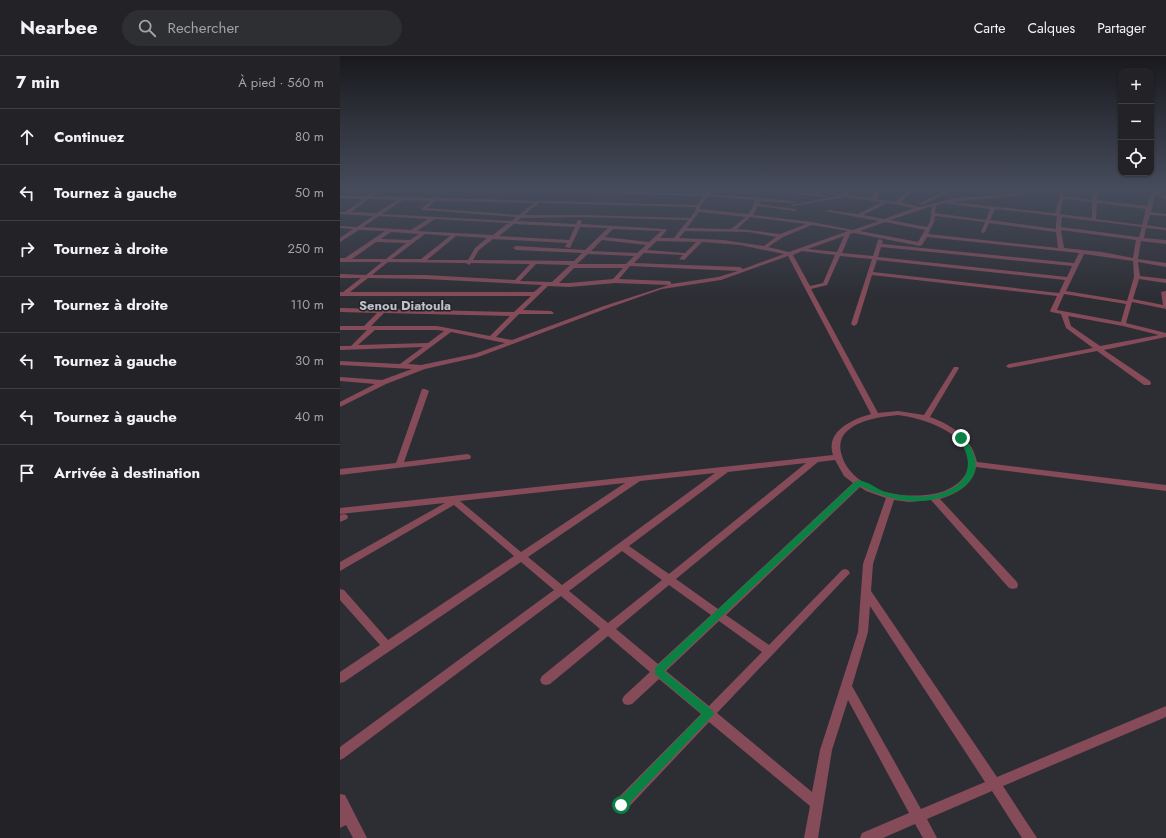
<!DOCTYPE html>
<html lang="fr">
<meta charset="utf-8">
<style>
:root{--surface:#222227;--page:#2e2f33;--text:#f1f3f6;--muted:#a2a4a7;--line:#3f3f44}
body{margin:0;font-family:Jost,sans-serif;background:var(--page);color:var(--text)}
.controls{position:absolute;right:12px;top:12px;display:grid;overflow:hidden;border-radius:8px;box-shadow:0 1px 3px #0004}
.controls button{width:36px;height:36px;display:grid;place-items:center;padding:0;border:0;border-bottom:1px solid var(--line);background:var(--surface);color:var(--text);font:20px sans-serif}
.stop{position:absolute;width:12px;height:12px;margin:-9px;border:3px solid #0b8043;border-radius:50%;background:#fff}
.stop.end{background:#0b8043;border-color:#fff;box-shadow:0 1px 4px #0008}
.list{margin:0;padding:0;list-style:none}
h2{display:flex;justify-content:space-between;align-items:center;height:52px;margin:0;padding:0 16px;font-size:17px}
h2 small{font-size:13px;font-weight:400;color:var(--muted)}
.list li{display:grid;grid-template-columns:26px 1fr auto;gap:12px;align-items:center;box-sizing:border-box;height:56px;padding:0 16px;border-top:1px solid var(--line)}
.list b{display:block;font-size:15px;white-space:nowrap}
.list em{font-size:13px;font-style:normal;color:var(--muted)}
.icon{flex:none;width:22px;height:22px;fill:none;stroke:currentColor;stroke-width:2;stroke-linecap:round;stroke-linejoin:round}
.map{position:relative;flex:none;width:826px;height:782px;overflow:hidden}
header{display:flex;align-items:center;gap:24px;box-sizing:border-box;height:56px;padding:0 20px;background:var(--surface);border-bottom:1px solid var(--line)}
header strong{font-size:19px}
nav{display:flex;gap:22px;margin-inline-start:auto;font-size:14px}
.search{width:280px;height:36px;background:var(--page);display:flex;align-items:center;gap:10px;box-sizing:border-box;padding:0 14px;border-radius:22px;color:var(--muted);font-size:15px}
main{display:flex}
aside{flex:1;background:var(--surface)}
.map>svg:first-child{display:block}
</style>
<header>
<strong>Nearbee</strong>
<div class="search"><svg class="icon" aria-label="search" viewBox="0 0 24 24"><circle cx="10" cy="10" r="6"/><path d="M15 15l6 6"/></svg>Rechercher</div>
<nav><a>Carte</a><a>Calques</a><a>Partager</a></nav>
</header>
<main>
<aside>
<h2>7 min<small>À pied · 560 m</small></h2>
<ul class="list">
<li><svg class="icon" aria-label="ahead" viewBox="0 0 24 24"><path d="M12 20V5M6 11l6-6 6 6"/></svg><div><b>Continuez</b></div><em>80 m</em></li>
<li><svg class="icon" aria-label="left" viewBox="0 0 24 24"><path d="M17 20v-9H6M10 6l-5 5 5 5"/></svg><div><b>Tournez à gauche</b></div><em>50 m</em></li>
<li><svg class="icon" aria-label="right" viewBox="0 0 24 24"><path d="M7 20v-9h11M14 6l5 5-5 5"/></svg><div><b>Tournez à droite</b></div><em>250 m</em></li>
<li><svg class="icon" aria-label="right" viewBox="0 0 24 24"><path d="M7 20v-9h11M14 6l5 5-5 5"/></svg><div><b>Tournez à droite</b></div><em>110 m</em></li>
<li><svg class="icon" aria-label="left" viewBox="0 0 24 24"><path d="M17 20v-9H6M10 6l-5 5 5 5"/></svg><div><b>Tournez à gauche</b></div><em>30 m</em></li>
<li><svg class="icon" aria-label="left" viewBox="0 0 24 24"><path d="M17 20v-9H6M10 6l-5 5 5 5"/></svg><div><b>Tournez à gauche</b></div><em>40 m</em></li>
<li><svg class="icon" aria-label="arrive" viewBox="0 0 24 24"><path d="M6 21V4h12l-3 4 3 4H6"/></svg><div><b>Arrivée à destination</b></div></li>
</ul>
</aside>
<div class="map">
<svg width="826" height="782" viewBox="0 0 826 782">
<rect width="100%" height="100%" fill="#2d2e34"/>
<polygon fill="#383344" points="268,138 310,139 305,147 249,146 253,139 267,139"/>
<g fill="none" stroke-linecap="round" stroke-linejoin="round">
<g fill="#854b59" fill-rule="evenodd">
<path d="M39,132H44L33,140L92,142L95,141L97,142L357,149L363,140L136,133L134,132H184L365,138L369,132H373L369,138L454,145V147H452L420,145L419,148L455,153L457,154L455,155L418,150L413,159L472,166L513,174L539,165L489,156L487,155V154L518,158L542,146L505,141L453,150L451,149L503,139L506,132H510L508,139L532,142L537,132H541L537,143L555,146L572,132H577L560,146L579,151L617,142L671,138L698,132H707L671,140L611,146L715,157L720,140L716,132H720L724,140L752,144L753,132H757V144L807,150L812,136L816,135L811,156L826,158V160L810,159L807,169L826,172V174L806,172L804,182L826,184V188L801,185L798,203L826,207V211L798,206L800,220L826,223V227L799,223L793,243L823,249L821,236L826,235V253L792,246L786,267L826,277V281L764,294L810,325L811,327L810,329H804L757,295L669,312L667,311L666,310L669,308L753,292L726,272L721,258L711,256L710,255L717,240L532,219L517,268L514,270L511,268L532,203L500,200L487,229L471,233L538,357L558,355L584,359L614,311H618L619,312L590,361C612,369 632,382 637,406L826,429V435L636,411C633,429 616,438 600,443L677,526L678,529L677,532L673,533L669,532L591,444L569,446L554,444L533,508L531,535L657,721L826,650V661L663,730L697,782H682L652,735L587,763L597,782H583L575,768L543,782H520L522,777L569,757L508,644L492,694L478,782H464L470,750L369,666L286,754L281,756L276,754L274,749L276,744L361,658L319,623L292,648L288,649L284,648L282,644L284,640L310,616L268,580L210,628L206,629L202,628L200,624L202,620L260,573L221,540L4,702L0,704V691L214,534L181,506L4,626L0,627V616L40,589L0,544V533L4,534L48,584L174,500L114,449L0,515V506L105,447L0,458V452L493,399C485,375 513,363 531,358L448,200L381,224L322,233L268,252L138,301L85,313L46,328L0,351V346L35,328L0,325V321L42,324L72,313L0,309V305L60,308L83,291L0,294V290H11L27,274H0V270H24L37,257L0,256V252L174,256L191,240H0V236H3L21,222H0V218L26,219L42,206H0V202H5L45,175L19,174L0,186V182L13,173L0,172V170L17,171L33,160L0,158V156H5L23,143L0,142V140H27ZM367,140L415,144L412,153L408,158L360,153V150ZM29,143L57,144L37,157L11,156ZM723,143L752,146V162L720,158ZM63,144L90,145L81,153L83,154L176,161L172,165L42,158ZM95,145L194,147L179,159L87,152ZM199,147L356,151V154L350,162L243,159H184ZM547,147L574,152L544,163L523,159ZM607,147L609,148L650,153L646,164L595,157L596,149ZM757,147L806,153L802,169L756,163ZM592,150L590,166L587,171L550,164ZM655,153L717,160L716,168V173L650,164ZM359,156L406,161L391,173L347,172ZM39,160L88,163L71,174L23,171ZM595,160L645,166L641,176L643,177L645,176L649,167L716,176L718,192L588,178L594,166ZM243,161L348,164L334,182H320L327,174L325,173L241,168L242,165L240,164H238L236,168L177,165L181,162ZM410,161L466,168L440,178L409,174L397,173ZM722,161L802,171L799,181H798L721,171ZM95,163L168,167L153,179L77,175ZM545,166L585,174L578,186L520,175ZM174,168L235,171L229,184L159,180ZM472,169L508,175L449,196L428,191L443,181ZM240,171L268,172L245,194L176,190L173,192L176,194L242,197L234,205L133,204L139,194L153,183L227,187L225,191L230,192ZM273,173L321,175L309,186L265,181ZM721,174L796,184L793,202L762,196L724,192ZM345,175L409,176L436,181L424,190L383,184L339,182ZM51,176L79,178L70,184L41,183ZM514,177L580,190L582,189L587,181L739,197L734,207L542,188L543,185L540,183L538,184L533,200L502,197L510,178ZM85,178L110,180L81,203H52ZM116,180L147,182L135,192L128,204H87ZM504,180L497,196L468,193ZM262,184L306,189L297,197L251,195ZM317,185L356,186L345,197L307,194ZM36,186L66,187L46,203H12ZM362,186L400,189L444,198L403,213L400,211L294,207L304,197L343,199L339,203L344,204ZM541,191L732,210L727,221L538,201ZM462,195L495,199L483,227L470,230L453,199ZM248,198L294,200L286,208H237ZM744,198L793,205L794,221L787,245L726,235ZM537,204L725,224L719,237L533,216ZM48,206L126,207L129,209L131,207L190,208L175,224L85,219H32ZM196,208L230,209L212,226L180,225ZM290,210L398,215L378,221L331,228V226L329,225L279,223ZM234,212H283L273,223L229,227H219ZM28,222L85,223L202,229L194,236H10ZM275,227L329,229L264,250L172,284L156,281L179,258H213L214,257L211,255L183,254L208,230L229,231ZM724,238L786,248L781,266L717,254ZM44,257L170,260L150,280L97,270H31ZM728,260L783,270L819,279L760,290L731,270ZM35,274H97L104,275L88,287L18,289ZM111,276L165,287L134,298L81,309L68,308ZM558,359C583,362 639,379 627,415C622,428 606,436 593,438C569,442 540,439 520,424C512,418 505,410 502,400C491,368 535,361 558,359ZM495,404L504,420L513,427L378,553L336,523L478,406ZM466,407L329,518L289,490L388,416ZM375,417L222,529L188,501L300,425ZM285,427L181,496L120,445ZM520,431L526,435L546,442L523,508L518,576L480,694L472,736L377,657L510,517L508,514L505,513L502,514L429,589L386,559ZM282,495L322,524L268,567L229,535ZM329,529L371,559L318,608L276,573ZM530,550L645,726L581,753L512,630L528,576ZM379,565L422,596L369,650L326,615Z"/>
<polygon points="391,132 410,132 429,135 427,136"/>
<polygon points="611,132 617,132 582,149 578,148"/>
<polygon points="790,132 805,132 812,134 810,135"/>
<polygon points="459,136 486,139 488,140 486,141 457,138 457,136"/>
<polygon points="82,333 85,333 89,335 64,406 127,398 130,399 131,401 130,403 0,419 0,413 56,407"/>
<polygon points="4,458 7,459 8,461 7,463 0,466 0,459"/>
<polygon points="0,738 5,739 27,782 13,782 6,769 0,772"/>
</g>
<polygon fill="#854b59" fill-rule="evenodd" points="805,132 811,132 826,140 826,144"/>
</g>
<linearGradient id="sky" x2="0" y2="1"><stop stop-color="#19191d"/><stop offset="0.55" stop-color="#464c5c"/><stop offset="1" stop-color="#464c5c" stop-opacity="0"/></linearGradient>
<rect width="826" height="242" fill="url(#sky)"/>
<path fill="#0b8043" d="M619,381H624C658,425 610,447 570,445C552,444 536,437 520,430L324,615L372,654L374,658L285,752L281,754L277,752L276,749L277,745L362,658L315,618V612L516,425C526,423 536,433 545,436C552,438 561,439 569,440C607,444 647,423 618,382Z"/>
<g text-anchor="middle" stroke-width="3" stroke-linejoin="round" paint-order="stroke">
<g font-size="13" font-weight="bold" fill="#bebfc7" stroke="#23242a">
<text x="65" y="254">Senou Diatoula</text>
</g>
</g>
</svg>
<div class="controls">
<button>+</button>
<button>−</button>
<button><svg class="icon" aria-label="locate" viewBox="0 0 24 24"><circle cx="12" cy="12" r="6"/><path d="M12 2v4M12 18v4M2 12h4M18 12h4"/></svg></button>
</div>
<div class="stop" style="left:281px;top:749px"></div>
<div class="stop end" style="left:621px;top:382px"></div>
</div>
</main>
